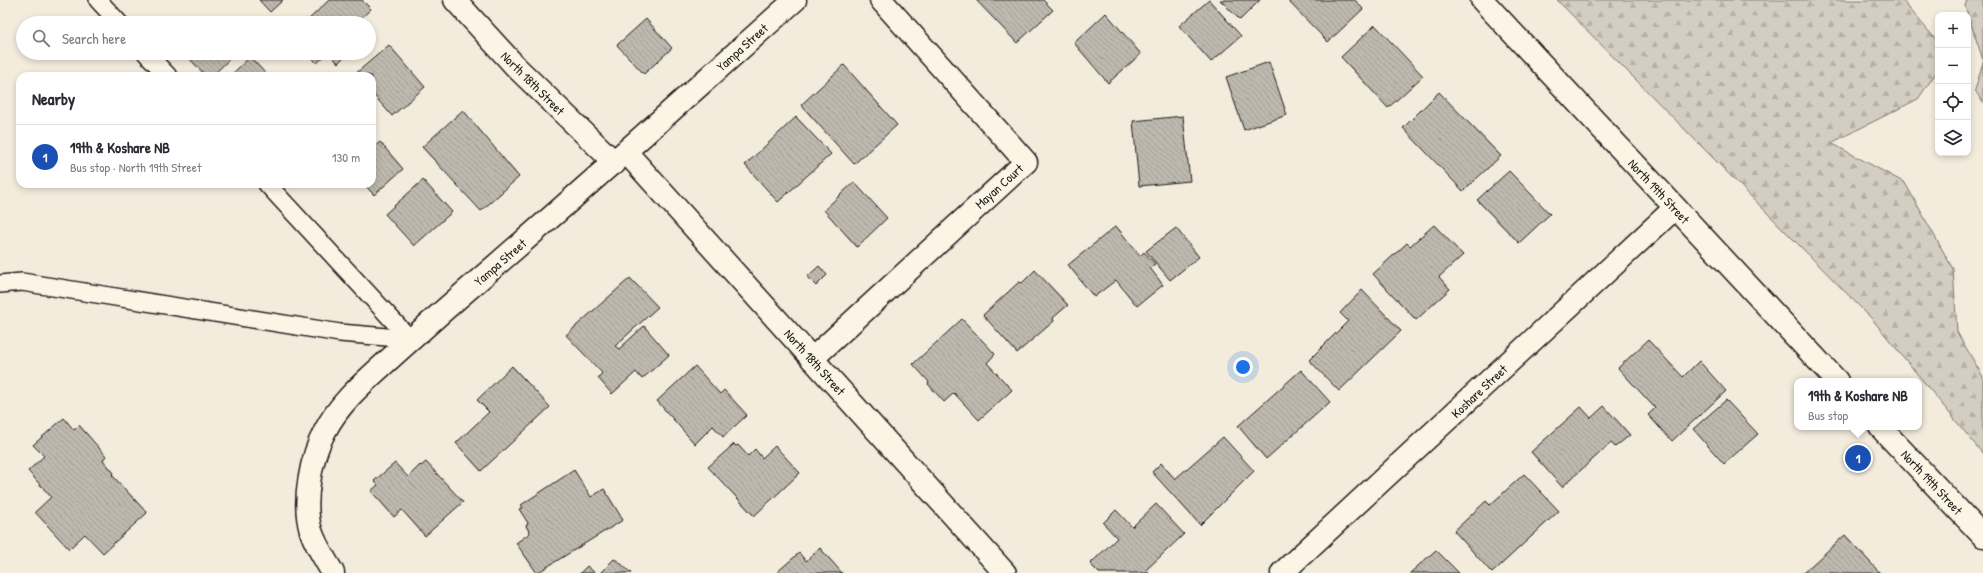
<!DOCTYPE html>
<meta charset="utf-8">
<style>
:root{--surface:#fff;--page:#f2f2f3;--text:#2b2b33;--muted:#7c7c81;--line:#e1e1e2;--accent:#b45309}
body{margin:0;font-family:"Patrick Hand",sans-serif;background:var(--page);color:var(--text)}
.controls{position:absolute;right:12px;top:12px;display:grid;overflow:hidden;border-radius:8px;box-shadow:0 2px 6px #0003}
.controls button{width:36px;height:36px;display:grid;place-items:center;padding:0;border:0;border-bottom:1px solid var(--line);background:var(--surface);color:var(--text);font:20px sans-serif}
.you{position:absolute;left:1243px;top:367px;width:14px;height:14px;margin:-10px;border:3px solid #fff;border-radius:50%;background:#1a73e8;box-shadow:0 0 0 6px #1a73e833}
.badge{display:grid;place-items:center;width:26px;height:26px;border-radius:50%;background:var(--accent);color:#fff;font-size:13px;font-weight:700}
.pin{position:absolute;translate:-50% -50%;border:2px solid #fff;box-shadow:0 1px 4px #0006}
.popup{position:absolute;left:1794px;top:378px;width:128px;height:52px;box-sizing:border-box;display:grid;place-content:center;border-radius:8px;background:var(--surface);filter:drop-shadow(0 1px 3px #0005);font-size:13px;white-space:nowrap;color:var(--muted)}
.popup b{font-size:15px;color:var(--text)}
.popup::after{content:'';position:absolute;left:50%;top:100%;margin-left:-8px;border:8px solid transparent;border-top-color:var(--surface)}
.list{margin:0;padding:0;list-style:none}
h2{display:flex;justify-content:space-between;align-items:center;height:52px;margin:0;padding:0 16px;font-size:17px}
h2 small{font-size:13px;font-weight:400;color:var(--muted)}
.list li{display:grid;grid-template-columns:26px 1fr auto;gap:12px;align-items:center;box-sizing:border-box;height:64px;padding:0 16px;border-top:1px solid var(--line)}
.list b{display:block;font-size:15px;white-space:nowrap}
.list p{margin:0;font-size:13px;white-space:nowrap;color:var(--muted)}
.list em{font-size:13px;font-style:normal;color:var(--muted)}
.icon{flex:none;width:22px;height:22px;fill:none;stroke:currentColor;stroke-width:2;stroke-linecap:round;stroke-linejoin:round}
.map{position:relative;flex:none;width:1983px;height:573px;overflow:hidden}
.search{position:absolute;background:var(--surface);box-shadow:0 2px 6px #0003;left:16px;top:16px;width:360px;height:44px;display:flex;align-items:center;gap:10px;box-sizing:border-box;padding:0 14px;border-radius:22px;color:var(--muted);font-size:15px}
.panel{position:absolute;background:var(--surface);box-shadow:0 2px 6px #0003;left:16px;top:72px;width:360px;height:116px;border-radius:12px}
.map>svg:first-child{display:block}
</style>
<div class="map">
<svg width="1983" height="573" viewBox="0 0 1983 573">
<defs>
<pattern id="forest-firs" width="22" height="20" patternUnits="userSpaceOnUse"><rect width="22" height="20" fill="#d3cec1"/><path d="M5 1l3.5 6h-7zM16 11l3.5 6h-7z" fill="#b5b0a5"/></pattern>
<pattern id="building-back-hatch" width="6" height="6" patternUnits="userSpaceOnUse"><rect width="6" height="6" fill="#beb9ae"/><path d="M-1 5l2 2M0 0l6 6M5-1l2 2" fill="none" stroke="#a39e95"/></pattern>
</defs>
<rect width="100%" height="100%" fill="#f3ecdd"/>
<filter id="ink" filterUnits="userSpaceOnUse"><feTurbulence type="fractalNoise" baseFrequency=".025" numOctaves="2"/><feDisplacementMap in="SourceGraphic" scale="8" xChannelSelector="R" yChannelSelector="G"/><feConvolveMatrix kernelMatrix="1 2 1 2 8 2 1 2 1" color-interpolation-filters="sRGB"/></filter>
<g filter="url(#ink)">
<g fill="url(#forest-firs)" stroke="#78756e">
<polygon points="1557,0 1902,0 1938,42 1938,70 1918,99 1831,143 1905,183 1953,269 1957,332 1983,377 1983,454 1872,319"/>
<polygon points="1967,0 1983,0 1983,60 1965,6"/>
<polygon points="1983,62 1983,103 1975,90"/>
</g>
<g fill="url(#building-back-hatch)" stroke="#1c1c1c">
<polygon points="259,0 283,0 270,12"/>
<polygon points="329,0 362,0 371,9 359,20 362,23 305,23"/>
<polygon points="976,0 1043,0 1053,10 1017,43"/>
<polygon points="1209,0 1241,36 1211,62 1179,26"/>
<polygon points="1220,0 1260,0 1240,20"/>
<polygon points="1287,0 1355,0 1363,9 1328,42"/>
<polygon points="1106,13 1141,54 1108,83 1074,43"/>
<polygon points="646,19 672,48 644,74 617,45"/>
<polygon points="1375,25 1423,76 1388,108 1341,57"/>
<polygon points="389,45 425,87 392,116 372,93 372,76 355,74"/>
<polygon points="189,53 236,53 212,76 206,76 186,55"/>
<polygon points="307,53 328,53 317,63"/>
<polygon points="329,53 348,53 338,63"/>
<polygon points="250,57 268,76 230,76"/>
<polygon points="1269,62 1287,115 1244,130 1226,77"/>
<polygon points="844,65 897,125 854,164 801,105"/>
<polygon points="1439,92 1501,156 1463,191 1403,128"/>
<polygon points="463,110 519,177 481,211 422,147"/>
<polygon points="1183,116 1190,181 1139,186 1133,121"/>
<polygon points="796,117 831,154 778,202 745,165"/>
<polygon points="380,142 403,169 374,195 364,184 372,184 372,149"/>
<polygon points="1509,171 1550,214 1519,243 1477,200"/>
<polygon points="423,180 452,212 414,246 385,214"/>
<polygon points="854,182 887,218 857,247 824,210"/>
<polygon points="1434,225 1463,255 1439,277 1450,289 1416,320 1373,274 1407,243 1410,246"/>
<polygon points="1116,226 1140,256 1144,252 1155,264 1150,268 1163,285 1137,306 1116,280 1094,297 1068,265"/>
<polygon points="1176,228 1199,257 1170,280 1146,251"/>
<polygon points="819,266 827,275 816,286 807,277"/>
<polygon points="1035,270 1068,305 1053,318 1054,321 1017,353 983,315 1019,282 1022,283"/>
<polygon points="630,278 658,307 615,346 619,349 644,326 669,355 642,379 636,372 612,394 598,378 602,373 566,335"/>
<polygon points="1362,290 1401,331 1339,391 1309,360 1348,321 1340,313"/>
<polygon points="962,319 995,354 987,363 1012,390 979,420 954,393 944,402 928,384 929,382 913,364"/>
<polygon points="1648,340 1683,377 1699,361 1726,391 1672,441 1648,415 1655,408 1618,368"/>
<polygon points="512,366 550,407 481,471 456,443 489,412 477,400"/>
<polygon points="695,366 720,394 724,390 747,415 723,437 713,426 695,444 657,401"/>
<polygon points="1301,370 1330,402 1266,459 1238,426"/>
<polygon points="1726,400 1758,434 1724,464 1693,429"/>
<polygon points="1604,406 1630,435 1615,447 1611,443 1562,487 1531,452 1581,407 1591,418"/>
<polygon points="64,418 74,430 79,425 106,456 103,460 114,473 112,475 147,513 103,553 85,534 69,549 35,512 51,497 28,471 44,456 33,445"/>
<polygon points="1223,437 1254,471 1200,525 1152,472 1161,463 1175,479"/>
<polygon points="734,444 736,446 738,445 748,456 755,449 762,458 775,446 800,473 754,516 708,467"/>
<polygon points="426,462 463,502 425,536 402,510 394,517 371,491 378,485 374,481 395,463 408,477 420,465 421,466"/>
<polygon points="574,470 591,497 604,489 623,520 537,573 516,543 530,533 526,526 528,523 519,509 523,508 521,505"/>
<polygon points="1524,474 1559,511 1492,573 1454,531 1486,501 1490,505"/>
<polygon points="1156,504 1184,534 1146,570 1149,573 1099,573 1090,564 1117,538 1103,523 1116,510 1132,527"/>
<polygon points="1845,535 1880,573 1803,573"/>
<polygon points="820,548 842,573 776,573 799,553 806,561"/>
<polygon points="1436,550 1459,573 1410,573"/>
<polygon points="614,559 618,561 631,573 600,573"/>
<polygon points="587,566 595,573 580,573"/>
</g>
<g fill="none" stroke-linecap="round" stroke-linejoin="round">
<defs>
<g id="service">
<polyline points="98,0 119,23"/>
<polyline points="146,53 168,76"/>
<polyline points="267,184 410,339"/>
<polyline points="0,284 22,282 340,333 410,339"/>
</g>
<g id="minor">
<polyline points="455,0 517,68 615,163"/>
<polyline points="626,152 1005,573"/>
<polyline points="812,359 1026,162 881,0"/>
<path d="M333,573C325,559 316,546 311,531C302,503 311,456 325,431C341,400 369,378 394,355C427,325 461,295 495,266C596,179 695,89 795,0"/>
<polyline points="1282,573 1675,208"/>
</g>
<g id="tertiary">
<polyline points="1482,0 1837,381"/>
<polyline points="1880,427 1983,536"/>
</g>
</defs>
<use href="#service" stroke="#1c1c1c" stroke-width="20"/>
<use href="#minor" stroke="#1c1c1c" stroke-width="25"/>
<use href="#tertiary" stroke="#1c1c1c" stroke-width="25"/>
<use href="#service" stroke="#fcf5e5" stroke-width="17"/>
<use href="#minor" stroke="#fcf5e5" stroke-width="22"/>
<use href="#tertiary" stroke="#fcf5e5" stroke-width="22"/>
</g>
</g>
<g text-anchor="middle" stroke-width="3.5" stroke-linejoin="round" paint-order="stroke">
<g font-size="13" fill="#1c1c1c" stroke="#fcf5e5">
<text transform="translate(742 47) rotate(-42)" y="5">Yampa Street</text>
<text transform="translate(533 83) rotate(45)" y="5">North 18th Street</text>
<text transform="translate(999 186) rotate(-42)" y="5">Mayan Court</text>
<text transform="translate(1659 191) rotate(47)" y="5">North 19th Street</text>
<text transform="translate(500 262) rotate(-41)" y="5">Yampa Street</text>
<text transform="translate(815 362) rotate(48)" y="5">North 18th Street</text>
<text transform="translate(1479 391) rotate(-43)" y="5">Koshare Street</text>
<text transform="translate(1932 482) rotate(47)" y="5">North 19th Street</text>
</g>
</g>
</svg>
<div class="controls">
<button>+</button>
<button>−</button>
<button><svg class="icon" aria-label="locate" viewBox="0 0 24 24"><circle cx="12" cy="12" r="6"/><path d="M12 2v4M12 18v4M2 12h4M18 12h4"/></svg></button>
<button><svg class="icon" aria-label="layers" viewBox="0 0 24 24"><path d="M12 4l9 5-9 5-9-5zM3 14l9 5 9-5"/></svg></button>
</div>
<div class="you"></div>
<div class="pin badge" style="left:1858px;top:458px;background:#1a4fb4">1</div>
<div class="popup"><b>19th &amp; Koshare NB</b>Bus stop</div>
<div class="search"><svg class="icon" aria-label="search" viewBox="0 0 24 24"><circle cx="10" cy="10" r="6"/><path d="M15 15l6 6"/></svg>Search here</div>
<section class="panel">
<h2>Nearby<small></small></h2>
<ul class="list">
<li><span class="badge" style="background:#1a4fb4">1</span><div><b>19th &amp; Koshare NB</b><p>Bus stop · North 19th Street</p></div><em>130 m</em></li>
</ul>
</section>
</div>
